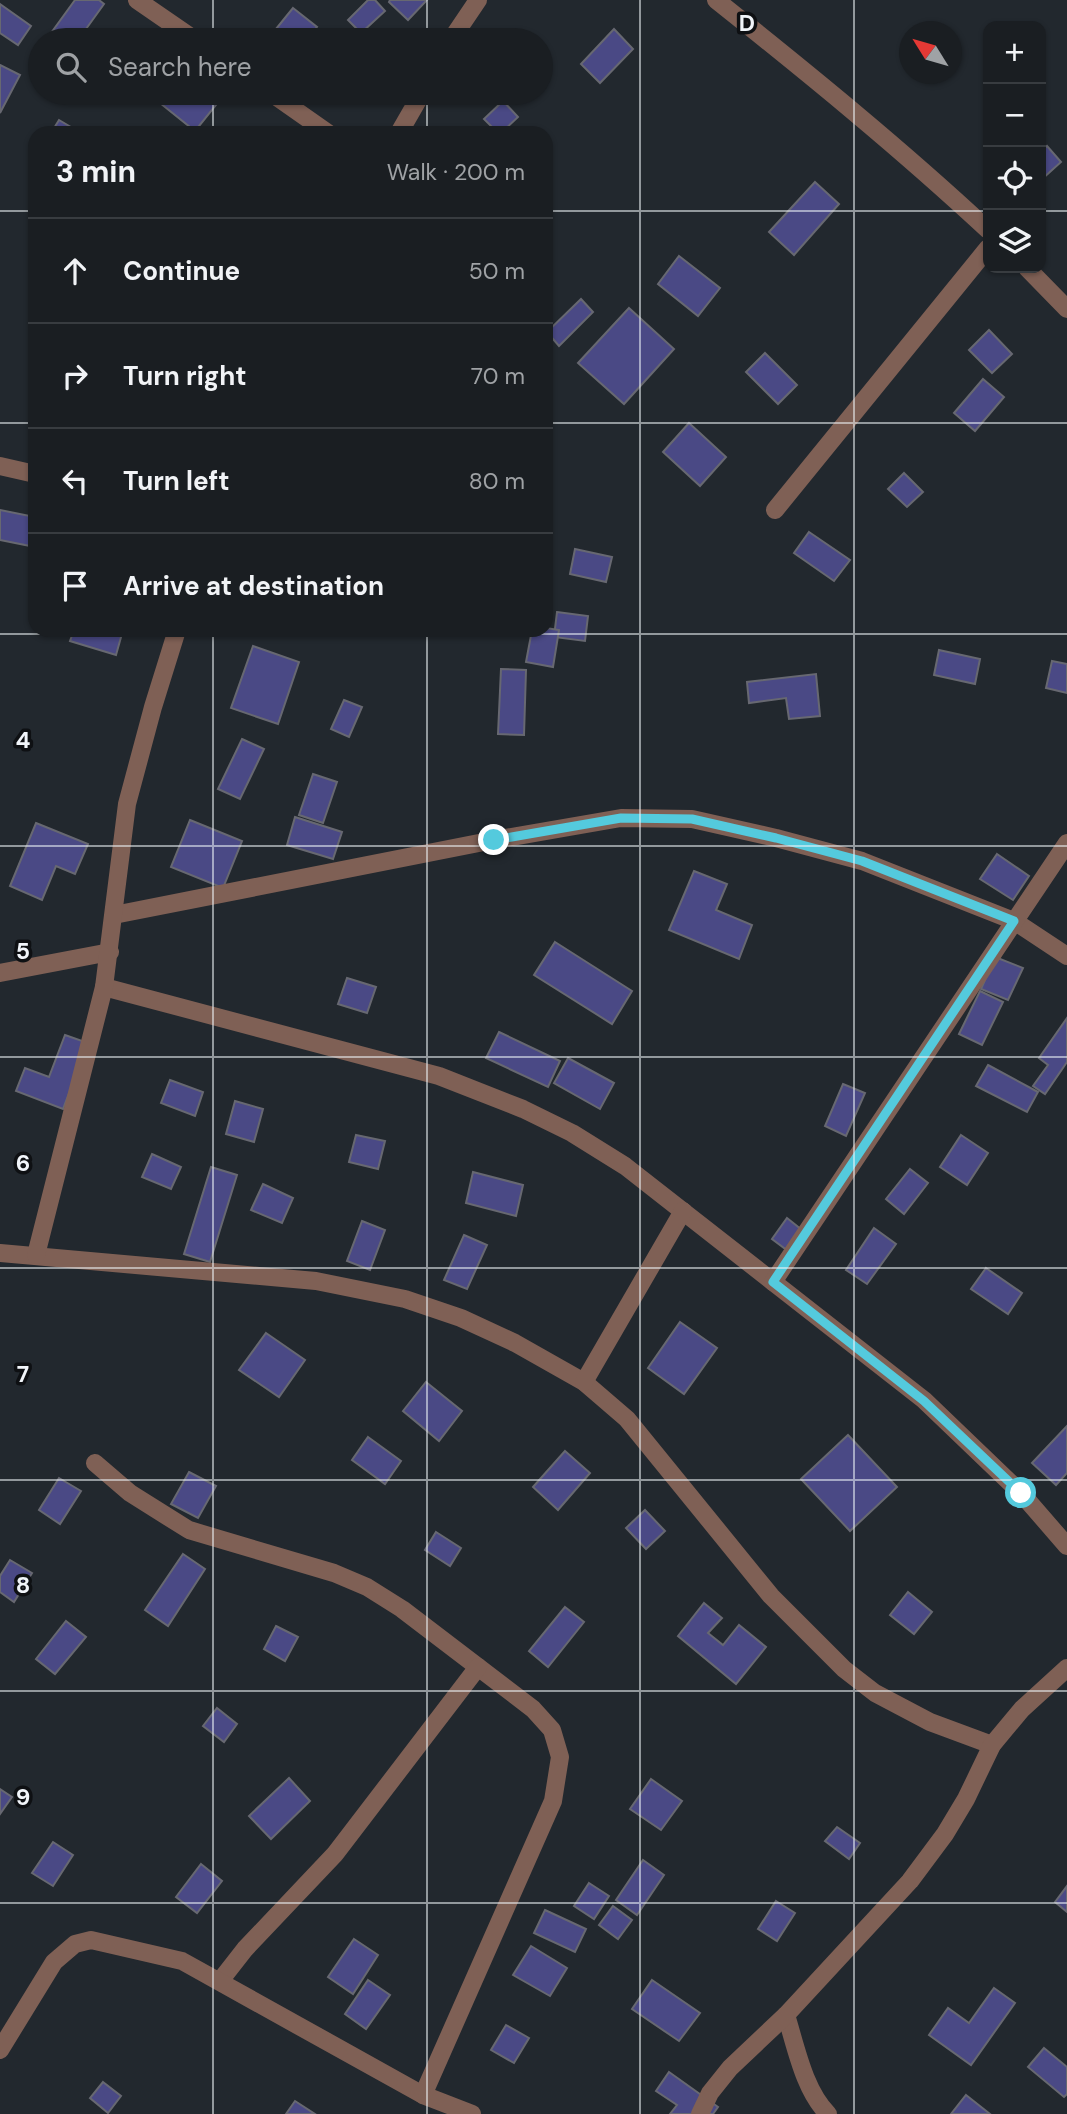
<!DOCTYPE html>
<meta charset="utf-8">
<style>
:root{--surface:#1a1e22;--page:#272b2f;--text:#f1f3f6;--muted:#9fa2a5;--line:#383c40}
body{margin:0;font-family:"DM Sans",sans-serif;background:var(--page);color:var(--text)}
.controls{position:absolute;right:21px;top:21px;display:grid;overflow:hidden;border-radius:14px;box-shadow:0 2px 5px #0004}
.controls button{width:63px;height:63px;display:grid;place-items:center;padding:0;border:0;border-bottom:2px solid var(--line);background:var(--surface);color:var(--text);font:35px sans-serif}
.compass{position:absolute;left:899px;top:21px;width:63px;height:63px;border-radius:50%;background:var(--surface);box-shadow:0 2px 5px #0004;rotate:307deg}
.stop{position:absolute;width:21px;height:21px;margin:-16px;border:5px solid #54cadd;border-radius:50%;background:#fff}
.stop.end{background:#54cadd;border-color:#fff;box-shadow:0 2px 7px #0008}
.list{margin:0;padding:0;list-style:none}
h2{display:flex;justify-content:space-between;align-items:center;height:91px;margin:0;padding:0 28px;font-size:30px}
h2 small{font-size:23px;font-weight:400;color:var(--muted)}
.list li{display:grid;grid-template-columns:46px 1fr auto;gap:21px;align-items:center;box-sizing:border-box;height:105px;padding:0 28px;border-top:2px solid var(--line)}
.list b{display:block;font-size:26px;white-space:nowrap}
.list em{font-size:23px;font-style:normal;color:var(--muted)}
.icon{flex:none;width:38px;height:38px;fill:none;stroke:currentColor;stroke-width:2;stroke-linecap:round;stroke-linejoin:round}
.map{position:relative;flex:none;width:1067px;height:2114px;overflow:hidden}
.search{position:absolute;background:var(--surface);box-shadow:0 2px 5px #0004;left:28px;top:28px;width:525px;height:77px;display:flex;align-items:center;gap:18px;box-sizing:border-box;padding:0 24px;border-radius:38px;color:var(--muted);font-size:26px}
.panel{position:absolute;background:var(--surface);box-shadow:0 2px 5px #0004;left:28px;top:126px;width:525px;height:511px;border-radius:21px}
.map>svg:first-child{display:block}
</style>
<div class="map">
<svg width="1067" height="2114" viewBox="0 0 1067 2114">
<rect width="100%" height="100%" fill="#22282e"/>
<g fill="#4a4985" stroke="#676871" stroke-width="2">
<polygon points="75,0 99,0 104,4 78,40 46,40"/>
<polygon points="368,0 375,0 385,11 361,33 348,20"/>
<polygon points="390,0 427,0 408,20 389,2"/>
<polygon points="0,4 31,26 18,45 0,33"/>
<polygon points="293,8 317,27 306,40 267,40"/>
<polygon points="614,29 633,49 600,83 581,64"/>
<polygon points="0,65 20,75 0,113"/>
<polygon points="152,93 201,93 216,105 195,131 150,95"/>
<polygon points="503,101 518,117 501,133 498,133 484,119"/>
<polygon points="59,120 81,133 51,133"/>
<polygon points="1047,146 1061,162 1041,180 1041,151"/>
<polygon points="815,182 839,204 794,255 769,232"/>
<polygon points="679,256 720,288 698,316 658,284"/>
<polygon points="581,299 593,312 559,346 547,332"/>
<polygon points="629,308 674,349 624,404 578,363"/>
<polygon points="989,330 1012,354 992,373 969,350"/>
<polygon points="765,353 797,385 778,404 746,372"/>
<polygon points="983,379 1004,397 975,431 954,413"/>
<polygon points="689,423 726,457 700,486 663,452"/>
<polygon points="904,473 923,492 907,507 888,489"/>
<polygon points="0,510 35,517 35,547 0,540"/>
<polygon points="809,532 850,560 834,581 794,553"/>
<polygon points="575,549 612,557 606,582 570,574"/>
<polygon points="557,612 588,616 585,641 554,637"/>
<polygon points="546,628 559,630 553,667 526,662 532,630 546,630"/>
<polygon points="74,630 123,630 116,655 70,641"/>
<polygon points="253,646 299,662 278,724 231,708"/>
<polygon points="939,650 980,659 975,684 934,675"/>
<polygon points="1052,661 1067,664 1067,693 1046,688"/>
<polygon points="501,669 526,670 524,735 498,734"/>
<polygon points="816,674 820,716 789,719 786,698 749,703 747,682"/>
<polygon points="344,700 362,707 349,737 331,729"/>
<polygon points="242,739 264,749 240,799 218,789"/>
<polygon points="313,774 337,782 323,823 299,815"/>
<polygon points="295,817 342,832 333,859 287,845"/>
<polygon points="190,820 242,841 223,888 171,867"/>
<polygon points="36,823 88,844 75,874 56,866 42,900 10,886"/>
<polygon points="997,854 1029,876 1013,900 980,879"/>
<polygon points="694,871 727,884 716,910 752,925 739,959 669,930"/>
<polygon points="555,942 632,991 612,1024 534,975"/>
<polygon points="995,957 1023,968 1008,1000 981,989"/>
<polygon points="347,978 376,987 367,1013 338,1004"/>
<polygon points="980,991 1003,1002 982,1045 959,1034"/>
<polygon points="1067,1018 1067,1062 1045,1094 1033,1086 1048,1065 1039,1058"/>
<polygon points="499,1032 560,1061 548,1087 486,1058"/>
<polygon points="65,1035 88,1043 63,1109 16,1091 25,1068 49,1077"/>
<polygon points="568,1058 614,1083 600,1109 554,1083"/>
<polygon points="988,1065 1038,1092 1027,1112 976,1086"/>
<polygon points="170,1080 203,1092 195,1116 161,1103"/>
<polygon points="843,1084 865,1093 846,1136 825,1126"/>
<polygon points="235,1101 263,1109 254,1142 226,1134"/>
<polygon points="356,1135 385,1141 378,1169 349,1162"/>
<polygon points="961,1135 988,1153 967,1185 940,1167"/>
<polygon points="152,1154 181,1167 171,1189 142,1177"/>
<polygon points="211,1167 237,1175 210,1262 184,1254"/>
<polygon points="910,1169 928,1183 904,1214 886,1199"/>
<polygon points="473,1172 523,1185 516,1216 466,1203"/>
<polygon points="263,1184 293,1198 282,1223 251,1210"/>
<polygon points="787,1218 807,1234 792,1254 772,1239"/>
<polygon points="362,1221 385,1230 370,1270 347,1261"/>
<polygon points="874,1228 896,1244 867,1284 846,1270"/>
<polygon points="464,1235 487,1245 467,1289 444,1280"/>
<polygon points="986,1268 1022,1293 1008,1314 971,1289"/>
<polygon points="680,1322 717,1348 684,1394 648,1368"/>
<polygon points="266,1333 305,1360 279,1397 239,1370"/>
<polygon points="426,1382 462,1411 439,1441 403,1411"/>
<polygon points="1067,1426 1067,1473 1056,1485 1032,1463"/>
<polygon points="848,1435 897,1487 850,1531 801,1479"/>
<polygon points="368,1437 401,1461 385,1484 352,1460"/>
<polygon points="565,1451 590,1473 558,1510 533,1487"/>
<polygon points="189,1472 216,1486 198,1518 171,1504"/>
<polygon points="59,1478 81,1491 60,1524 39,1510"/>
<polygon points="645,1510 665,1531 646,1549 626,1528"/>
<polygon points="436,1532 461,1548 450,1566 425,1550"/>
<polygon points="183,1554 205,1569 168,1626 145,1610"/>
<polygon points="10,1560 32,1573 14,1602 0,1592 0,1576"/>
<polygon points="908,1592 932,1612 914,1634 890,1615"/>
<polygon points="704,1603 722,1618 708,1633 723,1645 739,1625 766,1647 736,1684 678,1636"/>
<polygon points="565,1607 584,1622 548,1667 529,1651"/>
<polygon points="66,1621 86,1637 55,1674 36,1659"/>
<polygon points="276,1626 298,1637 285,1661 264,1649"/>
<polygon points="217,1708 237,1724 224,1742 203,1726"/>
<polygon points="289,1778 310,1801 271,1839 249,1816"/>
<polygon points="651,1779 682,1801 661,1830 630,1809"/>
<polygon points="0,1789 12,1797 0,1814"/>
<polygon points="837,1827 860,1843 849,1859 825,1841"/>
<polygon points="53,1842 73,1855 53,1886 32,1873"/>
<polygon points="643,1860 664,1875 637,1915 616,1900"/>
<polygon points="201,1864 222,1881 197,1913 176,1897"/>
<polygon points="589,1883 609,1896 594,1919 574,1906"/>
<polygon points="1067,1886 1067,1912 1055,1902"/>
<polygon points="776,1901 795,1913 777,1941 758,1929"/>
<polygon points="613,1906 632,1920 618,1939 599,1925"/>
<polygon points="545,1910 586,1929 575,1952 534,1933"/>
<polygon points="354,1939 378,1955 353,1994 328,1977"/>
<polygon points="531,1946 567,1968 550,1996 513,1975"/>
<polygon points="368,1980 390,1995 366,2029 345,2014"/>
<polygon points="652,1980 700,2013 679,2041 632,2009"/>
<polygon points="994,1988 1015,2003 971,2065 929,2035 948,2008 969,2023"/>
<polygon points="506,2025 529,2038 514,2063 491,2050"/>
<polygon points="1044,2048 1067,2067 1067,2094 1064,2097 1028,2067"/>
<polygon points="669,2072 718,2107 713,2114 670,2114 677,2105 656,2091"/>
<polygon points="103,2082 121,2096 108,2113 90,2098"/>
<polygon points="966,2095 990,2114 951,2114"/>
<polygon points="295,2101 315,2114 286,2114"/>
</g>
<g fill="none" stroke-linecap="round" stroke-linejoin="round">
<g stroke="#7f6055" stroke-width="18">
<polyline points="137,0 195,40"/>
<path d="M716,0C809,74 901,149 988,230"/>
<polyline points="451,40 478,0"/>
<polyline points="271,93 328,133"/>
<polyline points="399,133 422,93"/>
<polyline points="1027,268 1067,309"/>
<polyline points="0,466 35,474"/>
<polyline points="775,510 988,248"/>
<polyline points="114,915 494,840 621,818 692,819 776,838 862,861 1014,921 1067,956"/>
<polyline points="0,973 110,952"/>
<polyline points="104,987 439,1076 523,1109 572,1133 625,1166 924,1400 1021,1493 1067,1546"/>
<polyline points="0,1253 316,1281 405,1299 461,1318 515,1343 584,1382 627,1419 771,1596 844,1669 875,1693 930,1722 992,1745"/>
<polyline points="36,1255 104,987 127,804 153,707 177,630"/>
<polyline points="773,1282 1067,843"/>
<polyline points="584,1382 683,1211"/>
<polyline points="95,1463 130,1493 189,1530 334,1573 367,1587 402,1609 533,1709 552,1730 560,1757 553,1801 423,2095"/>
<polyline points="220,1981 245,1949 335,1854 478,1667"/>
<path d="M786,2015C796,2047 804,2090 828,2114"/>
<polyline points="0,2050 54,1962 75,1944 91,1940 182,1961 423,2095 472,2114"/>
<polyline points="700,2114 710,2093 730,2068 786,2015 910,1881 945,1834 966,1799 992,1745 1022,1709 1067,1668"/>
</g>
</g>
<g fill="none" stroke-linecap="round" stroke-linejoin="round">
<polyline stroke="#54cadd" stroke-width="9" points="494,840 621,818 692,819 776,838 862,861 1014,921 773,1282 924,1401 1021,1493"/>
</g>
<path fill="none" stroke="#f1f5fa" stroke-width="2" stroke-opacity="0.55" d="M213,0V40M427,0V40M640,0V2114M854,0V2114M213,93V133M427,93V133M0,211H35M546,211H988M1041,211H1067M0,423H35M546,423H1067M213,630V2114M427,630V2114M0,634H1067M0,846H1067M0,1057H1067M0,1268H1067M0,1480H1067M0,1691H1067M0,1903H1067"/>
<g font-size="23" text-anchor="middle" font-weight="bold" fill="#f1f5fa" stroke="#0e1013" stroke-width="7" stroke-linejoin="round" paint-order="stroke">
<text x="747" y="31">D</text>
<text x="23" y="748">4</text>
<text x="23" y="959">5</text>
<text x="23" y="1171">6</text>
<text x="23" y="1382">7</text>
<text x="23" y="1593">8</text>
<text x="23" y="1805">9</text>
</g>
</svg>
<div class="controls">
<button>+</button>
<button>−</button>
<button><svg class="icon" aria-label="locate" viewBox="0 0 24 24"><circle cx="12" cy="12" r="6"/><path d="M12 2v4M12 18v4M2 12h4M18 12h4"/></svg></button>
<button><svg class="icon" aria-label="layers" viewBox="0 0 24 24"><path d="M12 4l9 5-9 5-9-5zM3 14l9 5 9-5"/></svg></button>
</div>
<svg class="compass" viewBox="-18 -18 36 36"><path d="M0-13l5 13h-10z" fill="#e53935"/><path d="M0 13l5-13h-10z" fill="#9fa2a5"/></svg>
<div class="stop" style="left:1021px;top:1493px"></div>
<div class="stop end" style="left:494px;top:840px"></div>
<div class="search"><svg class="icon" aria-label="search" viewBox="0 0 24 24"><circle cx="10" cy="10" r="6"/><path d="M15 15l6 6"/></svg>Search here</div>
<section class="panel">
<h2>3 min<small>Walk · 200 m</small></h2>
<ul class="list">
<li><svg class="icon" aria-label="ahead" viewBox="0 0 24 24"><path d="M12 20V5M6 11l6-6 6 6"/></svg><div><b>Continue</b></div><em>50 m</em></li>
<li><svg class="icon" aria-label="right" viewBox="0 0 24 24"><path d="M7 20v-9h11M14 6l5 5-5 5"/></svg><div><b>Turn right</b></div><em>70 m</em></li>
<li><svg class="icon" aria-label="left" viewBox="0 0 24 24"><path d="M17 20v-9H6M10 6l-5 5 5 5"/></svg><div><b>Turn left</b></div><em>80 m</em></li>
<li><svg class="icon" aria-label="arrive" viewBox="0 0 24 24"><path d="M6 21V4h12l-3 4 3 4H6"/></svg><div><b>Arrive at destination</b></div></li>
</ul>
</section>
</div>
